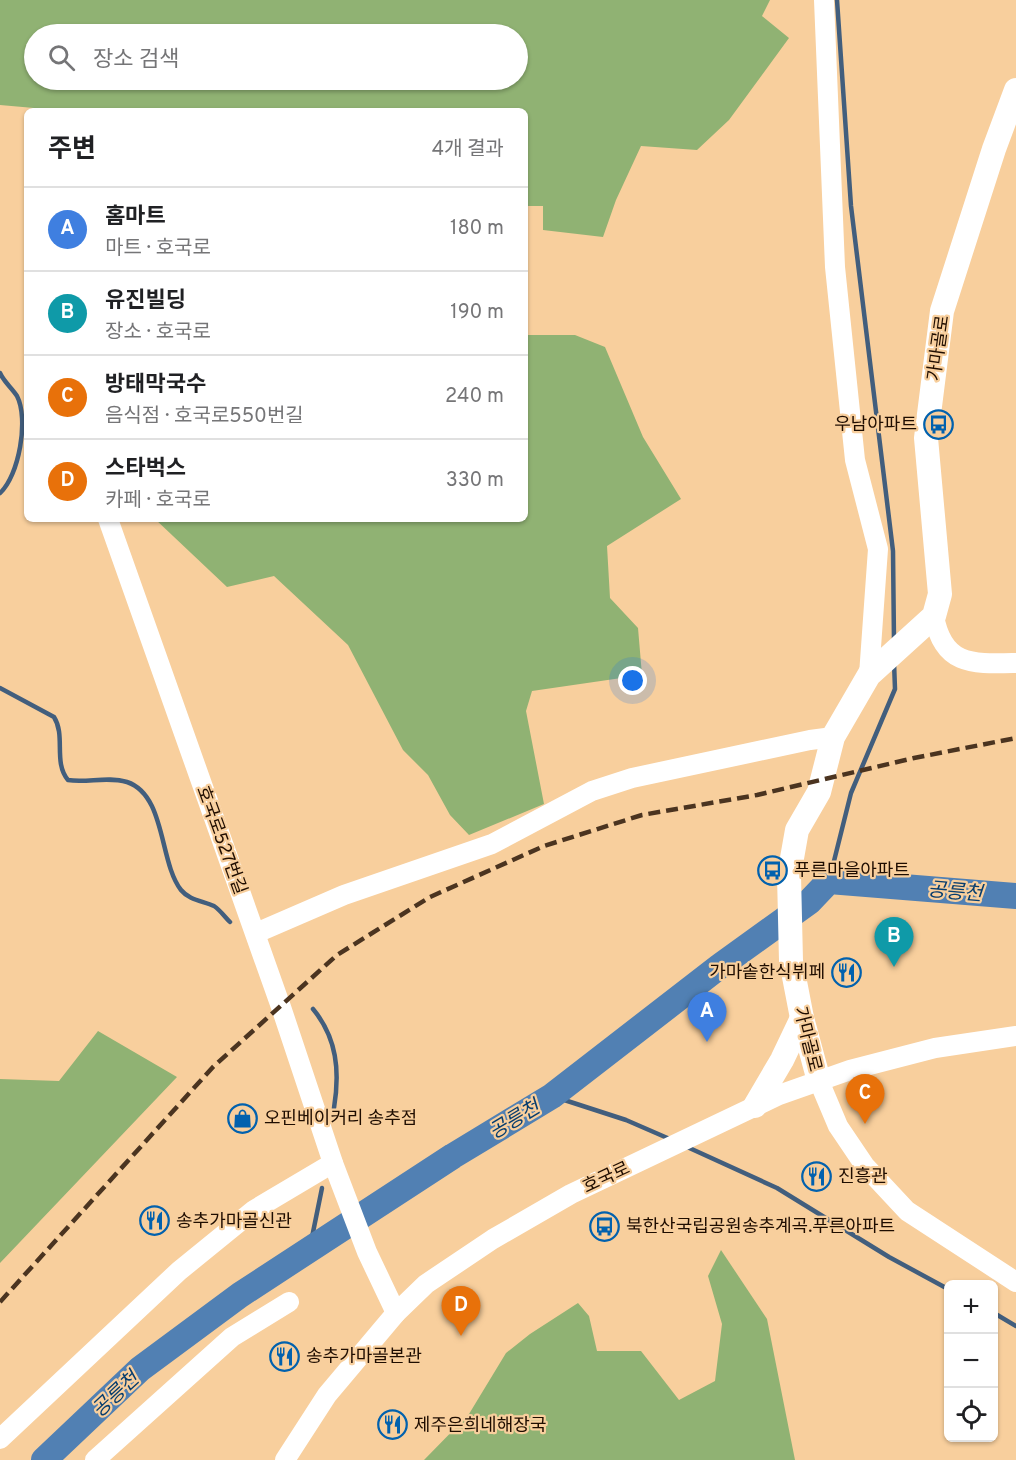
<!DOCTYPE html>
<html lang="ko">
<meta charset="utf-8">
<style>
:root{--surface:#fff;--page:#f6f6f6;--text:#202124;--muted:#757577;--line:#e0e0e0;--accent:#0f766e}
body{margin:0;font-family:Overpass,"Noto Sans KR",sans-serif;background:var(--page);color:var(--text)}
.controls{position:absolute;right:18px;bottom:18px;display:grid;overflow:hidden;border-radius:9px;box-shadow:0 2px 4px #0004}
.controls button{width:54px;height:54px;display:grid;place-items:center;padding:0;border:0;border-bottom:2px solid var(--line);background:var(--surface);color:var(--text);font:30px sans-serif}
.you{position:absolute;left:633px;top:681px;width:21px;height:21px;margin:-15px;border:4px solid #fff;border-radius:50%;background:#1a73e8;box-shadow:0 0 0 9px #1a73e833}
.badge{display:grid;place-items:center;width:39px;height:39px;border-radius:50%;background:var(--accent);color:#fff;font-size:20px;font-weight:700}
.pin{position:absolute;translate:-50% -50px;filter:drop-shadow(0 2px 3px #0008)}
.pin::after{content:'';position:absolute;top:32px;width:21px;height:18px;background:inherit;clip-path:polygon(0 0,100% 0,50% 100%)}
.list{margin:0;padding:0;list-style:none}
h2{display:flex;justify-content:space-between;align-items:center;height:78px;margin:0;padding:0 24px;font-size:26px}
h2 small{font-size:20px;font-weight:400;color:var(--muted)}
.list li{display:grid;grid-template-columns:39px 1fr auto;gap:18px;align-items:center;box-sizing:border-box;height:84px;padding:0 24px;border-top:2px solid var(--line)}
.list b{display:block;font-size:22px;white-space:nowrap}
.list p{margin:0;font-size:20px;white-space:nowrap;color:var(--muted)}
.list em{font-size:20px;font-style:normal;color:var(--muted)}
.icon{flex:none;width:33px;height:33px;fill:none;stroke:currentColor;stroke-width:2;stroke-linecap:round;stroke-linejoin:round}
.map{position:relative;flex:none;width:1016px;height:1460px;overflow:hidden}
.search{position:absolute;background:var(--surface);box-shadow:0 2px 4px #0004;left:24px;top:24px;width:504px;height:66px;display:flex;align-items:center;gap:15px;box-sizing:border-box;padding:0 21px;border-radius:33px;color:var(--muted);font-size:22px}
.panel{position:absolute;background:var(--surface);box-shadow:0 2px 4px #0004;left:24px;top:108px;width:504px;height:414px;border-radius:9px}
.map>svg:first-child{display:block}
</style>
<div class="map">
<svg width="1016" height="1460" viewBox="0 0 1016 1460">
<rect width="100%" height="100%" fill="#f8cf9d"/>
<g fill="#90b273" fill-rule="evenodd">
<path d="M0,0H770L762,16L789,38L729,120L697,150L641,146L616,200L603,237L543,230V206H525V111H68L0,105ZM518,34V80H34V34Z"/>
<polygon points="525,335 575,335 605,347 643,437 681,499 607,546 610,598 638,628 642,675 532,691 526,711 544,804 469,835 450,815 428,775 403,750 348,645 274,576 227,587 155,519 525,519"/>
<polygon points="98,1031 177,1077 0,1263 0,1079 59,1081"/>
<polygon points="721,1250 767,1319 795,1460 424,1460 469,1414 506,1353 530,1334 578,1303 589,1316 597,1351 641,1351 679,1400 715,1381 722,1324 708,1276"/>
</g>
<g fill="none" stroke-linecap="round" stroke-linejoin="round">
<g stroke="#425e7d" stroke-width="4.5">
<polyline points="837,0 851,206 893,551 894,642"/>
<path d="M0,373C4,382 12,388 17,396C29,419 19,476 0,493"/>
<path d="M0,688L54,717C66,736 53,762 68,780C87,783 108,776 127,782C166,795 159,862 181,890C189,900 203,901 214,906C220,910 225,917 230,922"/>
<polyline points="829,881 851,793 895,689 894,662"/>
<path d="M313,1009C337,1038 340,1071 334,1108"/>
<polyline points="552,1096 626,1120 672,1140"/>
<polyline points="685,1146 777,1188 889,1257 948,1289"/>
<polyline points="309,1252 322,1188"/>
<polyline points="994,1313 1016,1326"/>
</g>
<polyline stroke="#5180b3" stroke-width="26" points="44,1460 140,1369 240,1295 453,1156 552,1096 720,966 809,902 829,881 1016,896"/>
<g stroke="#fff" stroke-width="20">
<polyline points="824,0 835,267 855,460 878,549 869,675"/>
<polyline points="108,519 281,1007 333,1163 367,1252 396,1313"/>
<path d="M934,616C943,666 972,664 1016,663"/>
<polyline points="256,933 344,895 492,844 592,791 632,778 810,740 833,737"/>
<polyline points="819,1081 838,1126 865,1166 907,1211 1016,1282"/>
<polyline points="0,1439 179,1271 254,1210 333,1163"/>
<polyline points="95,1460 232,1337 289,1302"/>
<polyline points="285,1460 327,1395 396,1313 426,1284 493,1239 571,1194 779,1095 850,1070 935,1048 1016,1036"/>
</g>
<g stroke="#fff" stroke-width="24">
<polyline points="819,1081 802,1018 791,961 789,875 797,830 819,792 833,737 869,675 934,616 940,594 926,438 942,311 994,149 1016,90"/>
<polyline points="755,1106 782,1060 802,1018"/>
</g>
<polyline stroke="#4b3420" stroke-width="4.5" stroke-dasharray="12 6" stroke-linecap="butt" points="0,1302 213,1067 337,955 430,897 544,846 642,815 757,795 914,758 1016,738"/>
</g>
<defs>
<symbol id="bus-ring" viewBox="-11 -11 22 22"><circle r="9.5" fill="#f8cf9d" stroke="#0161ae" stroke-width="1.5"/><path d="M-5-6H5V4H4V6H2V4H-2V6H-4V4H-5ZM-3.5-4V0h7V-4ZM-3.5 1.2v1.5H-2V1.2ZM2 1.2v1.5H3.5V1.2Z" fill="#0161ae"/></symbol>
<symbol id="restaurant-ring" viewBox="-11 -11 22 22"><circle r="9.5" fill="#f8cf9d" stroke="#0161ae" stroke-width="1.5"/><path d="M-5-6h1v4h1v-4h1v4h1v-4h1v5L-1.5 .5V6h-2V.5L-5-1ZM5-6V6H3V1.5H1.5Q1.5-4 5-6Z" fill="#0161ae"/></symbol>
<symbol id="shop-ring" viewBox="-11 -11 22 22"><circle r="9.5" fill="#f8cf9d" stroke="#0161ae" stroke-width="1.5"/><path d="M-5-2.5h2.3a2.7 3.5 0 0 1 5.4 0H5L5.5 6h-11ZM-1.5-2.5h3a1.5 2.3 0 0 0-3 0Z" fill="#0161ae"/></symbol>
</defs>
<g fill-rule="evenodd">
<use href="#bus-ring" x="922" y="408" width="33" height="33"/>
<use href="#bus-ring" x="756" y="854" width="33" height="33"/>
<use href="#restaurant-ring" x="830" y="956" width="33" height="33"/>
<use href="#shop-ring" x="226" y="1102" width="33" height="33"/>
<use href="#restaurant-ring" x="800" y="1160" width="33" height="33"/>
<use href="#restaurant-ring" x="138" y="1204" width="33" height="33"/>
<use href="#bus-ring" x="588" y="1210" width="33" height="33"/>
<use href="#restaurant-ring" x="268" y="1340" width="33" height="33"/>
<use href="#restaurant-ring" x="376" y="1408" width="33" height="33"/>
</g>
<g text-anchor="middle" stroke-width="4.5" stroke-linejoin="round" paint-order="stroke">
<g font-size="18" fill="#1f0d00" stroke="#f8cf9d">
<text transform="translate(938 348) rotate(-82)" y="6">가마골로</text>
<text transform="translate(222 840) rotate(70)" y="6">호국로527번길</text>
<text transform="translate(808 1039) rotate(76)" y="6">가마골로</text>
<text transform="translate(606 1177) rotate(-25)" y="6">호국로</text>
</g>
<g font-size="18" fill="#1f0d00" stroke="#f8cf9d" text-anchor="start">
<text x="917" y="430" text-anchor="end">우남아파트</text>
<text x="794" y="876">푸른마을아파트</text>
<text x="825" y="978" text-anchor="end">가마솥한식뷔페</text>
<text x="264" y="1124">오핀베이커리 송추점</text>
<text x="838" y="1182">진흥관</text>
<text x="176" y="1227">송추가마골신관</text>
<text x="626" y="1232">북한산국립공원송추계곡.푸른아파트</text>
<text x="306" y="1362">송추가마골본관</text>
<text x="414" y="1431">제주은희네해장국</text>
</g>
<g font-size="20" font-style="italic" fill="#073d6e" stroke="#f8cf9d">
<text transform="translate(955 891) rotate(5)" y="7">공릉천</text>
<text transform="translate(514 1119) rotate(-31)" y="7">공릉천</text>
<text transform="translate(115 1394) rotate(-43)" y="7">공릉천</text>
</g>
</g>
</svg>
<div class="controls">
<button>+</button>
<button>−</button>
<button><svg class="icon" aria-label="locate" viewBox="0 0 24 24"><circle cx="12" cy="12" r="6"/><path d="M12 2v4M12 18v4M2 12h4M18 12h4"/></svg></button>
</div>
<div class="you"></div>
<div class="pin badge" style="left:707px;top:1042px;background:#3f7fe0">A</div>
<div class="pin badge" style="left:894px;top:967px;background:#0f9aa8">B</div>
<div class="pin badge" style="left:865px;top:1124px;background:#e8710a">C</div>
<div class="pin badge" style="left:461px;top:1336px;background:#e8710a">D</div>
<div class="search"><svg class="icon" aria-label="search" viewBox="0 0 24 24"><circle cx="10" cy="10" r="6"/><path d="M15 15l6 6"/></svg>장소 검색</div>
<section class="panel">
<h2>주변<small>4개 결과</small></h2>
<ul class="list">
<li><span class="badge" style="background:#3f7fe0">A</span><div><b>홈마트</b><p>마트 · 호국로</p></div><em>180 m</em></li>
<li><span class="badge" style="background:#0f9aa8">B</span><div><b>유진빌딩</b><p>장소 · 호국로</p></div><em>190 m</em></li>
<li><span class="badge" style="background:#e8710a">C</span><div><b>방태막국수</b><p>음식점 · 호국로550번길</p></div><em>240 m</em></li>
<li><span class="badge" style="background:#e8710a">D</span><div><b>스타벅스</b><p>카페 · 호국로</p></div><em>330 m</em></li>
</ul>
</section>
</div>
